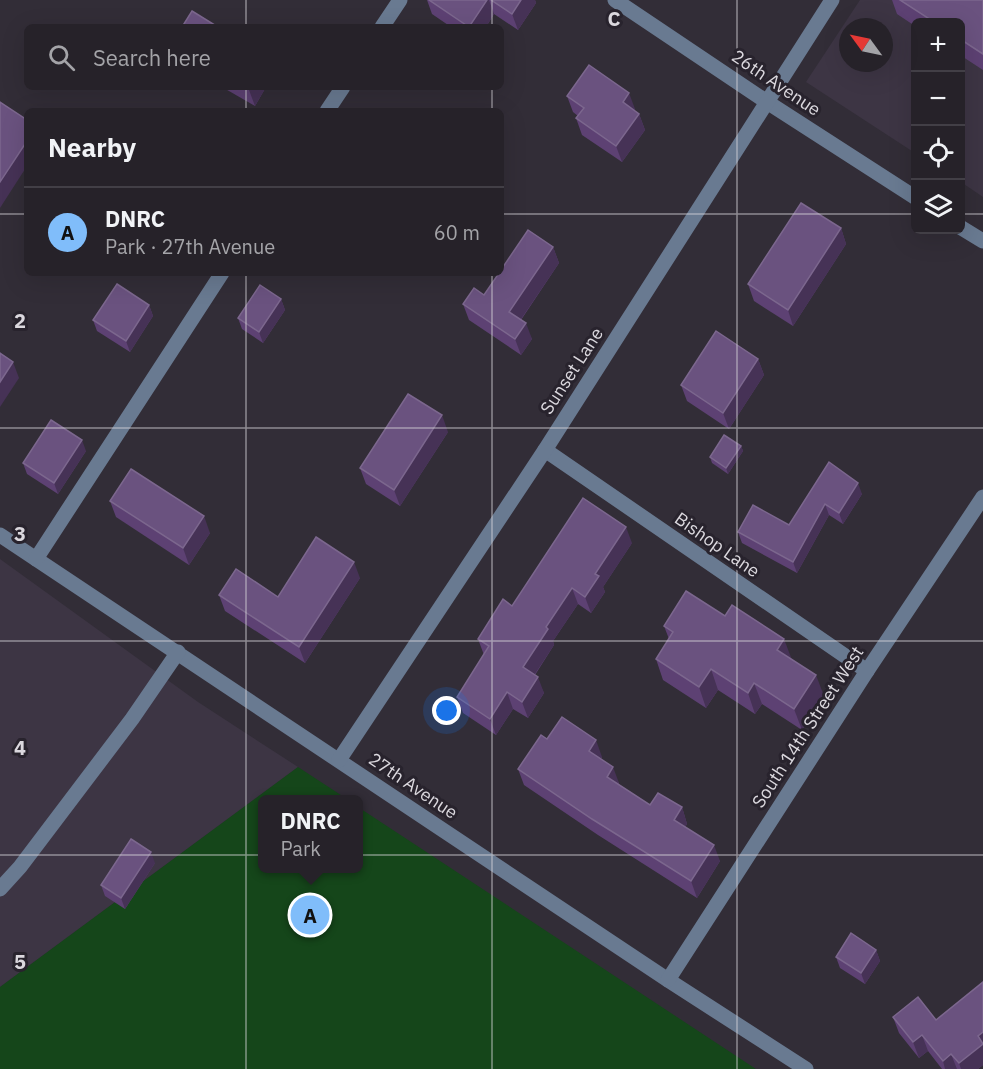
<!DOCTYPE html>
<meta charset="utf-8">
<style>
:root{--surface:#262229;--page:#2e2a31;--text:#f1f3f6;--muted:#a4a4a8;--line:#423f46;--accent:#80bdfa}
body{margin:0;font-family:"IBM Plex Sans",sans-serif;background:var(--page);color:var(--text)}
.controls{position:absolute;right:18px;top:18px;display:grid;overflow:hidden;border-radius:9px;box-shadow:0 6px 24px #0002}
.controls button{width:54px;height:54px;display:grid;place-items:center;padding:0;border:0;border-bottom:2px solid var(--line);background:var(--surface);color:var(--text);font:30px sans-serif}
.compass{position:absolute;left:839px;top:18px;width:54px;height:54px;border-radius:50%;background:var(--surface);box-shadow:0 6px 24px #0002;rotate:303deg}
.you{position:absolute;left:447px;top:711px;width:21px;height:21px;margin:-15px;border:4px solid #fff;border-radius:50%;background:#1a73e8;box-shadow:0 0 0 9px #1a73e833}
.badge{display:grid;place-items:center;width:39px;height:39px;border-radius:50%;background:var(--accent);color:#111;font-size:20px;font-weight:700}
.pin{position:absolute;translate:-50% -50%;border:3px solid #fff;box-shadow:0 2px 6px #0006}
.popup{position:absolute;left:258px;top:795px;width:105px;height:78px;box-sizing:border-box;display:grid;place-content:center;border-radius:9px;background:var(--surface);filter:drop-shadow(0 2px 4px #0005);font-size:20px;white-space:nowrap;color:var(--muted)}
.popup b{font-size:22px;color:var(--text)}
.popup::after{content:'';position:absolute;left:50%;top:100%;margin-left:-12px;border:12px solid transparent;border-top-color:var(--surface)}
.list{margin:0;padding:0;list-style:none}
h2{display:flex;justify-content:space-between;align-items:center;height:78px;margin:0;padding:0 24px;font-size:26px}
h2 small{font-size:20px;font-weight:400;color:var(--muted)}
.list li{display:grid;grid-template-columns:39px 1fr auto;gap:18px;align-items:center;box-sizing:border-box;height:90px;padding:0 24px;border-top:2px solid var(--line)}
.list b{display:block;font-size:22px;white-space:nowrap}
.list p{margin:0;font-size:20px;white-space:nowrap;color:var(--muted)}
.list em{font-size:20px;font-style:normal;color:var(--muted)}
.icon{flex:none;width:33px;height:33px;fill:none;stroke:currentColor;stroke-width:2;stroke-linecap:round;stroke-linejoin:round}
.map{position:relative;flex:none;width:983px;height:1069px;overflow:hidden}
.search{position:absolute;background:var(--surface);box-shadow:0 6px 24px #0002;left:24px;top:24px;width:480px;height:66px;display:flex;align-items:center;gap:15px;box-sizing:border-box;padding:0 21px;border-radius:9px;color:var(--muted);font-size:22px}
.panel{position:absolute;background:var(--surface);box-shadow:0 6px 24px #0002;left:24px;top:108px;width:480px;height:168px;border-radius:9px}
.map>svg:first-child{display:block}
</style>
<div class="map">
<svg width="983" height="1069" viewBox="0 0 983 1069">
<rect width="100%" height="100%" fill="#322d37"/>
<g fill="#3d3544" fill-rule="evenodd">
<path d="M860,0H983V197L961,182L960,22H916L915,153L806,82ZM848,27H884V63H848Z"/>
<polygon points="0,559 198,702 298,767 0,987"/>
</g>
<polygon fill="#15461a" points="298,767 347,799 262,800 262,868 358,868 358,807 756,1069 0,1069 0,987"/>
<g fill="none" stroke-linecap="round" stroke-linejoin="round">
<g stroke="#697a91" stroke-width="15">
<polyline points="615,0 767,102 916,198"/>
<polyline points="382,27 400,0"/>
<polyline points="327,111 343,87"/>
<polyline points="960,227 983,241"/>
<polyline points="545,450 867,671"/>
<polyline points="0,535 668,980 806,1069"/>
<polyline points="36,559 222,273"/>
<polyline points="339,760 545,450 832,0"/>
<polyline points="0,889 20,867 132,719 178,652"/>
<polyline points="668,980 867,671 983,497"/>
</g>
</g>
<g fill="#5d4173">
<polygon points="427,0 535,0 536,3 518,30 494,14 486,27 451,27 432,14"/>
<polygon points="892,0 983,0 983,70 960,55 960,22 915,22 915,26 897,14"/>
<polygon points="222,87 266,87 255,106"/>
<polygon points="567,96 635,109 634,110 639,114 645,130 622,162 582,135 576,118 578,116 573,112"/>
<polygon points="841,228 846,244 793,326 754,301 748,284"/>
<polygon points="553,247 559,263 521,320 532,339 521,355 469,320 463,304 484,295"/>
<polygon points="281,299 285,310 263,343 242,329 238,318"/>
<polygon points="149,305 153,316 130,352 97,331 93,320"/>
<polygon points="758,359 764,375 729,429 687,401 681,385"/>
<polygon points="448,432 400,506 366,484 360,468"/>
<polygon points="741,446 743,451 728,474 712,463 710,457"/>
<polygon points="86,451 58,494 27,474 23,463"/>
<polygon points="829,462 862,494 843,524 829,515 797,573 742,543 738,532 789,525"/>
<polygon points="110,501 210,533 189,565 116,517"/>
<polygon points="632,543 603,587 605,592 591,613 578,604 553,641 554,645 535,675 544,693 528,718 513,709 496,735 463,713 457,697 484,655 478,639 512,606"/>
<polygon points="360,578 305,663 225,611 219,595 278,597"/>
<polygon points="664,626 792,659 824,696 802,730 762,704 755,714 718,690 706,708 663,680 656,659 669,639"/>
<polygon points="547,739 602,757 601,759 619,783 618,785 650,805 682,807 687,824 685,827 720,861 697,898 598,835 524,785 518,769"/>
<polygon points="155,863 125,909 105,896 101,885"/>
<polygon points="876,950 880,961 865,984 840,968 836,957"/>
<polygon points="893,1017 936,1020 983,1065 978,1069 942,1069 928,1051 919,1058 899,1033"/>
</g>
<g fill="#463256">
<polygon points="487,0 489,0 494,14 486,27 469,27"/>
<polygon points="521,0 535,0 536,3 518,30 512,14"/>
<polygon points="251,87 266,87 255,106 249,90"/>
<polygon points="629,93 635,109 628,118 623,102"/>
<polygon points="639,114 645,130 622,162 616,146"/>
<polygon points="27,141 27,166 0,208 0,182"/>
<polygon points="841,228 846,244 793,326 788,310"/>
<polygon points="553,247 559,263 515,328 509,312"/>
<polygon points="281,299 285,310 263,343 259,332"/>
<polygon points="149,305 153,316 130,352 126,341"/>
<polygon points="526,323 532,339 521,355 515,339"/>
<polygon points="758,359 764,375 729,429 723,413"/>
<polygon points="13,362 19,378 0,407 0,382"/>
<polygon points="442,415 448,432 400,506 394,490"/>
<polygon points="82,440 86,451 58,494 54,483"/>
<polygon points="741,446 743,451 728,474 726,468"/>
<polygon points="858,483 862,494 843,524 839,513"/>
<polygon points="825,504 829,515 797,573 793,562"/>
<polygon points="204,516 210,533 189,565 183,548"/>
<polygon points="626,527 632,543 603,587 605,592 591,613 585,597 595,574"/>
<polygon points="354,562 360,578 305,663 299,647"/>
<polygon points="572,588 578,604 553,641 554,645 529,683 523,667 546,627"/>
<polygon points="784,639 792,660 777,650"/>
<polygon points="711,669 718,690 706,708 699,687"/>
<polygon points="816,675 824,696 802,730 794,709"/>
<polygon points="538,677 544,693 528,718 522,702"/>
<polygon points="754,683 762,704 755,714 748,693"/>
<polygon points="507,692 513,709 496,735 490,719"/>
<polygon points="596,740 602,757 595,767 589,751"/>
<polygon points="613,767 619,783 613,794 607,777"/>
<polygon points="682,807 687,824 680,836 674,820"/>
<polygon points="714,845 720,861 697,898 691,881"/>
<polygon points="151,852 155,863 125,909 121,898"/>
<polygon points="876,950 880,961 865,984 861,973"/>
<polygon points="983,1032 983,1065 978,1069 961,1069 959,1063 978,1036"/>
<polygon points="922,1035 928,1051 919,1058 913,1042"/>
<polygon points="951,1054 957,1069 945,1069 943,1061"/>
</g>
<g fill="#6a527f" stroke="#7c678e" stroke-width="1.5">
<polygon points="429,0 487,0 469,27"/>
<polygon points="491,0 521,0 512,14"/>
<polygon points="900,0 983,0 983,54 960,39 960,22 934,22"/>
<polygon points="192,11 218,27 182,27"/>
<polygon points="589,65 629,93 623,102 639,114 616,146 576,118 584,108 567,96"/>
<polygon points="0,102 27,120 27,141 0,182"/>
<polygon points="801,203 841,228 788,310 748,284"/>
<polygon points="528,230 553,247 509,312 526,323 515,339 463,304 474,288 484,295 499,273 501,273 501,270"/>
<polygon points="117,284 149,305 126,341 93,320"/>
<polygon points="260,285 281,299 259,332 238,318"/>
<polygon points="716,331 758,359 723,413 681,385"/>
<polygon points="0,353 13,362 0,382"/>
<polygon points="408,394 442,415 394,490 360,468"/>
<polygon points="51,420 82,440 54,483 23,463"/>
<polygon points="724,435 741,446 726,468 710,457"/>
<polygon points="829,462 858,483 839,513 825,504 793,562 738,532 753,505 789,525"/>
<polygon points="131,469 204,516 183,548 110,501"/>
<polygon points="583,498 626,527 595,574 599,576 585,597 572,588 546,627 548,629 523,667 538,677 522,702 507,692 490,719 457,697 489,646 478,639 503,599 512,606"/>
<polygon points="316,537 354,562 299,647 219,595 236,569 278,597"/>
<polygon points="686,591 725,616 732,605 784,639 777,650 816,675 794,709 754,683 748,693 711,669 699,687 656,659 673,632 664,626"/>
<polygon points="562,717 596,740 589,751 613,767 607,777 650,805 658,793 682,807 674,820 714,845 691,881 592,819 518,769 541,735 547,739"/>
<polygon points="131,839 151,852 121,898 101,885"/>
<polygon points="851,933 876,950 861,973 836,957"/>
<polygon points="983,982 983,1032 978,1036 983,1044 959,1063 951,1054 943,1061 922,1035 913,1042 893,1017 918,997 936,1020"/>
</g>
<path fill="none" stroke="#dbd8de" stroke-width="1.5" stroke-opacity="0.55" d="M246,0V27M492,0V27M737,0V1069M246,87V111M492,87V111M0,214H27M501,214H916M960,214H983M246,273V1069M492,273V1069M0,428H983M0,641H983M0,855H983"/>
<g text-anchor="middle" stroke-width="6" stroke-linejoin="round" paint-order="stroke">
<g font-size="18" fill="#dbd8de" stroke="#28232d">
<text transform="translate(776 83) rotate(34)" y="6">26th Avenue</text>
<text transform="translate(572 371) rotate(-57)" y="6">Sunset Lane</text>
<text transform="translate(717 545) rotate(35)" y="6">Bishop Lane</text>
<text transform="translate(808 727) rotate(-57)" y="6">South 14th Street West</text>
<text transform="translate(413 786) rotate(34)" y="6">27th Avenue</text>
</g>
</g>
<g font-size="20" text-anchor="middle" font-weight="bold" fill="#dbd8de" stroke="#28232d" stroke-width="6" stroke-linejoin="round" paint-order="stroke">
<text x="614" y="26">C</text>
<text x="20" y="328">2</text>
<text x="20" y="541">3</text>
<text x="20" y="755">4</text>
<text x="20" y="969">5</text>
</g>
</svg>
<div class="controls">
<button>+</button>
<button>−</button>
<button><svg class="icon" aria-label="locate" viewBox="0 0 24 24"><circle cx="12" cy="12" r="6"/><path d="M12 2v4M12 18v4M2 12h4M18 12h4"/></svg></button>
<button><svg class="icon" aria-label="layers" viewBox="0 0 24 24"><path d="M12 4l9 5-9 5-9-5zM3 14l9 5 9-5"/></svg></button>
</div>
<svg class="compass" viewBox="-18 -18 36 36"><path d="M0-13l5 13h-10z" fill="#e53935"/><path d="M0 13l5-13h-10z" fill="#a4a4a8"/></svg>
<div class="you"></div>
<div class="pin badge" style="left:310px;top:915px">A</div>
<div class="popup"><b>DNRC</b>Park</div>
<div class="search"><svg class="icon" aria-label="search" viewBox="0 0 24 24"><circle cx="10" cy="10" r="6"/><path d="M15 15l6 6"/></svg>Search here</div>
<section class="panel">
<h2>Nearby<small></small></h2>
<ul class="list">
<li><span class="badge">A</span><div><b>DNRC</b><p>Park · 27th Avenue</p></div><em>60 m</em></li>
</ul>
</section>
</div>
